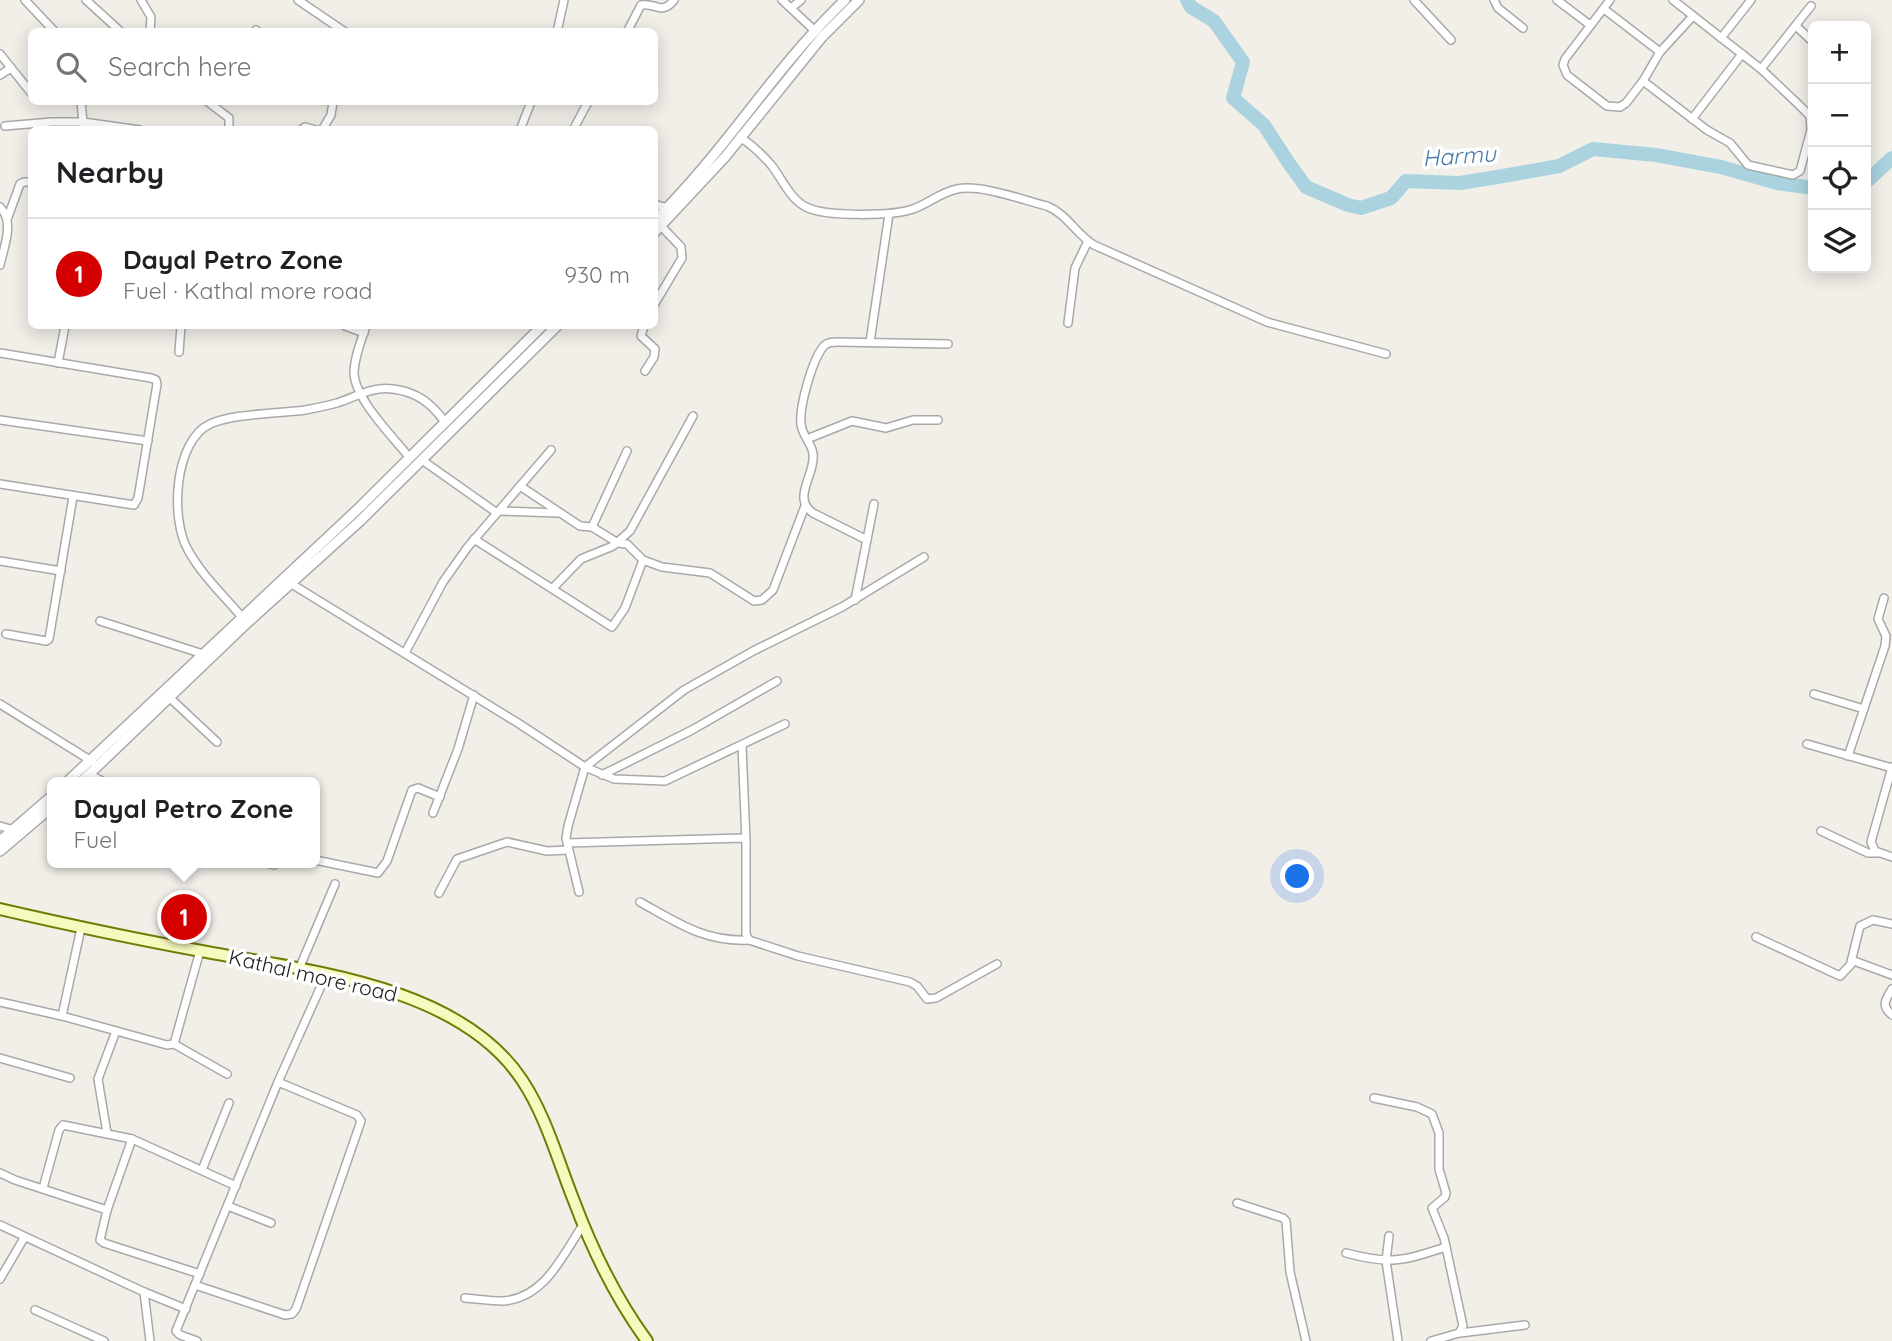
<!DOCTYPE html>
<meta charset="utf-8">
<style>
:root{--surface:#fff;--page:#f2f2f2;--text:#202124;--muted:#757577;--line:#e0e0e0;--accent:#d40000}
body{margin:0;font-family:Quicksand,sans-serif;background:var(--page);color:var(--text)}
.controls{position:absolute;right:21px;top:21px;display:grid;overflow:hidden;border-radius:10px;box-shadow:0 4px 18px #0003}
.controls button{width:63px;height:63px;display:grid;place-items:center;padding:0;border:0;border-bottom:2px solid var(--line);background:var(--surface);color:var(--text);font:35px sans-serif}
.you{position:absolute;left:1298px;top:877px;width:24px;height:24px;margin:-18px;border:5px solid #fff;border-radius:50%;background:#1a73e8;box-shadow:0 0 0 10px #1a73e833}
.badge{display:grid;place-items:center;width:46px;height:46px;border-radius:50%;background:var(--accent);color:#fff;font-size:23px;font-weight:700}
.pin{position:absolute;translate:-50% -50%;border:4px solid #fff;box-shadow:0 2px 7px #0006}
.popup{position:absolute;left:47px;top:777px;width:273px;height:91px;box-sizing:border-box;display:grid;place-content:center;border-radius:10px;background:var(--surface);filter:drop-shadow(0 2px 5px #0005);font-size:23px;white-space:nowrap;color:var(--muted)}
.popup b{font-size:26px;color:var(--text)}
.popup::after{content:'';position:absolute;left:50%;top:100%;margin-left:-14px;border:14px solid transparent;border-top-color:var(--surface)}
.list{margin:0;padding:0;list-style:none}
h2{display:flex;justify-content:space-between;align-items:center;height:91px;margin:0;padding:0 28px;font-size:30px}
h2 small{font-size:23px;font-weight:400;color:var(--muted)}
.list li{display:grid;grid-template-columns:46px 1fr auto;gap:21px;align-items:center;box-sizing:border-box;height:112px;padding:0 28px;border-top:2px solid var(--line)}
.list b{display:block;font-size:26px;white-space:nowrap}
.list p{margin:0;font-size:23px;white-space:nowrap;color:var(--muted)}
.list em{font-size:23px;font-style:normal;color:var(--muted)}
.icon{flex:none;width:38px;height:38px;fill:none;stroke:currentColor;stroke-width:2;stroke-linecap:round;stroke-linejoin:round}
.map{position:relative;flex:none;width:1892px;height:1341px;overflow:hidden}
.search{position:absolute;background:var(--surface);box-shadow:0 4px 18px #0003;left:28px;top:28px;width:630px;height:77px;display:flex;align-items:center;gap:18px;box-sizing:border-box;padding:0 24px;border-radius:10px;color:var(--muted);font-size:26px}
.panel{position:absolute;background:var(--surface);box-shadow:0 4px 18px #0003;left:28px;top:126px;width:630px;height:203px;border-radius:10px}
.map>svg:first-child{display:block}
</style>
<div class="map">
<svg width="1892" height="1341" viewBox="0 0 1892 1341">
<rect width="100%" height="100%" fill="#f2efe9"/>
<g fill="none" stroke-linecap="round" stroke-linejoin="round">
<g stroke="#aad3df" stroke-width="14">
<polyline points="1187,0 1191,7 1214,21 1243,62 1233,98 1264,125 1288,162 1306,187 1348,205 1361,208 1391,198 1406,181 1460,183 1509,175 1559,166 1593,149 1656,155 1721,167 1777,183 1813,188"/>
<polyline points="1866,182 1892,158"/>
</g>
<defs>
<g id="minor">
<polyline points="25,0 55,32"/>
<polyline points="86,0 121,32"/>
<polyline points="141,0 151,17 150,32"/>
<polyline points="298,0 345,32"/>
<polyline points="782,0 814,30"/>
<polyline points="1414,0 1451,40"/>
<polyline points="1494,0 1498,8 1523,28"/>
<polyline points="1557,0 1590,25"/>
<polyline points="1610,0 1565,59 1563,65 1567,75 1607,106 1620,107 1626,103 1643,81 1660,52 1693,16"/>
<polyline points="791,8 801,0"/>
<polyline points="1604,9 1660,52"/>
<polyline points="1796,26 1813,42"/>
<polyline points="256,30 258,32"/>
<polyline points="557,32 564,0"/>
<path d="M627,32L641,5C656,2 661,16 674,0"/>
<polyline points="1721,38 1751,0"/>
<polyline points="0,54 32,94"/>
<polyline points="1761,69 1811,6"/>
<polyline points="0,75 11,68"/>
<polyline points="1643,81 1707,130 1730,143 1748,165 1793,175 1800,171 1811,130 1810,116 1797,103 1761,69 1673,0"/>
<polyline points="81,102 83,122 140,130"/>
<polyline points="208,102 229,118 229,130"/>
<polyline points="1692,119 1742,54"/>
<polyline points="5,126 52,122 83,122 83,130"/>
<polyline points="301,130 305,127 316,130"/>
<polyline points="322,130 331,115 333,102"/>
<polyline points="520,130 531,102"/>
<polyline points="573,130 588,102"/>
<path d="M740,137C752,145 762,154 772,166C782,179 790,199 806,207C825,217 893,216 913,209C928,204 941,192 957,189C982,184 1022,200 1047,206C1067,214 1076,234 1094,245L1267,322L1386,354"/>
<polyline points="654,204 668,208"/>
<path d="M0,207C15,222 4,246 0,265"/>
<polyline points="8,217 20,184 24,182 32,182"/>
<polyline points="654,305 682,258 681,247 661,226"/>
<polyline points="1068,323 1075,268 1088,241"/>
<polyline points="345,326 364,333"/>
<path d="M366,326C361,341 354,358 354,374C356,400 393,437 409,457"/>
<polyline points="644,326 641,336 655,349 654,357 645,371"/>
<polyline points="870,342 889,214"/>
<polyline points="179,352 181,326"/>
<polyline points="0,353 151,378 156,380 157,384 138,498 134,505 0,484"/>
<polyline points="58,363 65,326"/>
<polyline points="0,420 148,441"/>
<polyline points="807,439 852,421 886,428 913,420 938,420"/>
<polyline points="422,460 497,513"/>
<polyline points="520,486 580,526 592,527 627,451"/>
<polyline points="499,511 558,513"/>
<polyline points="592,527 618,543 627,544 643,560 662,567 710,573 754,601 762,600 773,590 805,506"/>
<polyline points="474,539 612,627 625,608 643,560"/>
<path d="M867,540L813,513C791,498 816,474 813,454C812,443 802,436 801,424C799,407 812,361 823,347C827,342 832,342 838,342L948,344"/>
<polyline points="0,561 61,571"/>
<polyline points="290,583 518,723 585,767 614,779 665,781 785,724"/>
<polyline points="553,588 581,559 613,546 630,531 693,416"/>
<polyline points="855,600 874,504"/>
<path d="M241,616C223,595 201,574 188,550C170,519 174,441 210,424C234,413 278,414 305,410C316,408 326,406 337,403C356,397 372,386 393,389C417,392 431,403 445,422"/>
<polyline points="100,621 203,654"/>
<polyline points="6,634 46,641 49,639 73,497"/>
<polyline points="405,653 443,582 467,548 551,450"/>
<polyline points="1814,694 1864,709"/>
<polyline points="170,698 217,742"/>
<polyline points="0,704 93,762"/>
<polyline points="1807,744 1892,768"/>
<polyline points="742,745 746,841"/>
<polyline points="1848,756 1885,646 1886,636 1878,619 1884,598"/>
<polyline points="1892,767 1871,842 1875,851 1892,857"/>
<polyline points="90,775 104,782"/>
<polyline points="602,775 692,730 777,681"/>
<polyline points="433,813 458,749 474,695"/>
<polyline points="0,826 14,830"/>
<polyline points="1821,831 1868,853 1879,853"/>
<polyline points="567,843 743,838 746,841 746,934 749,940 798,956 910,982 917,986 927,999 936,998 997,964"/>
<polyline points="315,860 378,873 387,861 412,790 418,788 440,797"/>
<polyline points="266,863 274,865"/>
<polyline points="579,892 566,838 568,826 585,767 684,690 755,650 842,607 924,557"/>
<polyline points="439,893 457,859 507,842 547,851 568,850"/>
<path d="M640,902C678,923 704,942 749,940"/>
<polyline points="1756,937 1840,976 1854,961 1892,975"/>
<polyline points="1851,962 1860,926 1873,920 1892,924"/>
<polyline points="299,969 335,884"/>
<path d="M1892,989C1885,1000 1881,1006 1892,1015"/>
<polyline points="0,1002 62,1016 167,1045 174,1044 200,951"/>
<polyline points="62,1016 81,928"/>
<polyline points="174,1044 227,1074"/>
<polyline points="0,1058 70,1078"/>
<polyline points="1374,1098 1417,1107 1432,1114 1439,1133 1439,1169 1446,1193 1445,1197 1432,1208 1444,1238 1463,1326 1459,1333 1431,1341"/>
<polyline points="107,1133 98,1079 116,1031"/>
<polyline points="202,1170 229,1103"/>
<polyline points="0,1173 15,1180 107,1210 132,1139 236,1186"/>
<polyline points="43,1188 59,1130 63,1125 132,1139"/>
<polyline points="1237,1203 1283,1218 1286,1221 1290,1272 1306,1341"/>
<polyline points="228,1206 271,1223"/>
<polyline points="107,1210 100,1240 104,1243 200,1274"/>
<polyline points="0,1225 144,1292 186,1309"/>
<polyline points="1389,1236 1386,1261 1398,1341"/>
<path d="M1346,1253C1391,1265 1402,1261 1446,1247"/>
<polyline points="0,1279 24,1238"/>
<polyline points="195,1285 285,1315 292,1314 296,1309 361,1121 357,1115 278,1082"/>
<polyline points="144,1292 150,1341"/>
<path d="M465,1298C477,1299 491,1301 503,1301C545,1298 562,1256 583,1225"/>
<polyline points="35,1310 104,1341"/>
<polyline points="1460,1333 1525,1325"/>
<polyline points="197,1341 180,1335 176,1331 278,1082 326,975"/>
</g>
<g id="tertiary">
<path d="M654,221C724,153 774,68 845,0"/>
<polyline points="654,233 725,157 822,37 859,0"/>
<polyline points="67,782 360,507 542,326"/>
<polyline points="81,782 247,623 360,521 557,326"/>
<polyline points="0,841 53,795"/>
<polyline points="0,851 53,806"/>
</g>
<path id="secondary" d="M0,909C65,924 131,938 196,950C300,970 458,983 522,1080C546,1116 558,1161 574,1201C592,1249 617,1300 647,1341"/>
</defs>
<use href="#minor" stroke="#a9a9a9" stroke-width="10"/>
<use href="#tertiary" stroke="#a9a9a9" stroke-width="12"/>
<use href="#secondary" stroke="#707d05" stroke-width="14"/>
<use href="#minor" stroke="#fff" stroke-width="7"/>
<use href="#tertiary" stroke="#fff" stroke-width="9"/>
<use href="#secondary" stroke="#f7fabf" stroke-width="10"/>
</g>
<g text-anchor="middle" stroke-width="7" stroke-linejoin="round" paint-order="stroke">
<g font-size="21" fill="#222" stroke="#fff">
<text transform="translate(313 976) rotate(13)" y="7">Kathal more road</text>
</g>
<g font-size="23" font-style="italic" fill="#4a7aab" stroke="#fff">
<text transform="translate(1459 156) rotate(-4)" y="8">Harmu</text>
</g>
</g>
</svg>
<div class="controls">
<button>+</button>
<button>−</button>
<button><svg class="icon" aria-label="locate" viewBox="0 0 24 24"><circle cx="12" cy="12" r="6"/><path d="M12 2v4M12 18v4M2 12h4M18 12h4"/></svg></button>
<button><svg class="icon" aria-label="layers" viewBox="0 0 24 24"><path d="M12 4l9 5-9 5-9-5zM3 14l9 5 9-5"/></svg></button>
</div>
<div class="you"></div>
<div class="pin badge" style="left:184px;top:917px">1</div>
<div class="popup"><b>Dayal Petro Zone</b>Fuel</div>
<div class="search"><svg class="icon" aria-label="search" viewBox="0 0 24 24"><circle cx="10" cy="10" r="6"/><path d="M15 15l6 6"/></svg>Search here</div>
<section class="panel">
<h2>Nearby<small></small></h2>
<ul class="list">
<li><span class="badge">1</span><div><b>Dayal Petro Zone</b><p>Fuel · Kathal more road</p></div><em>930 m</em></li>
</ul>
</section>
</div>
